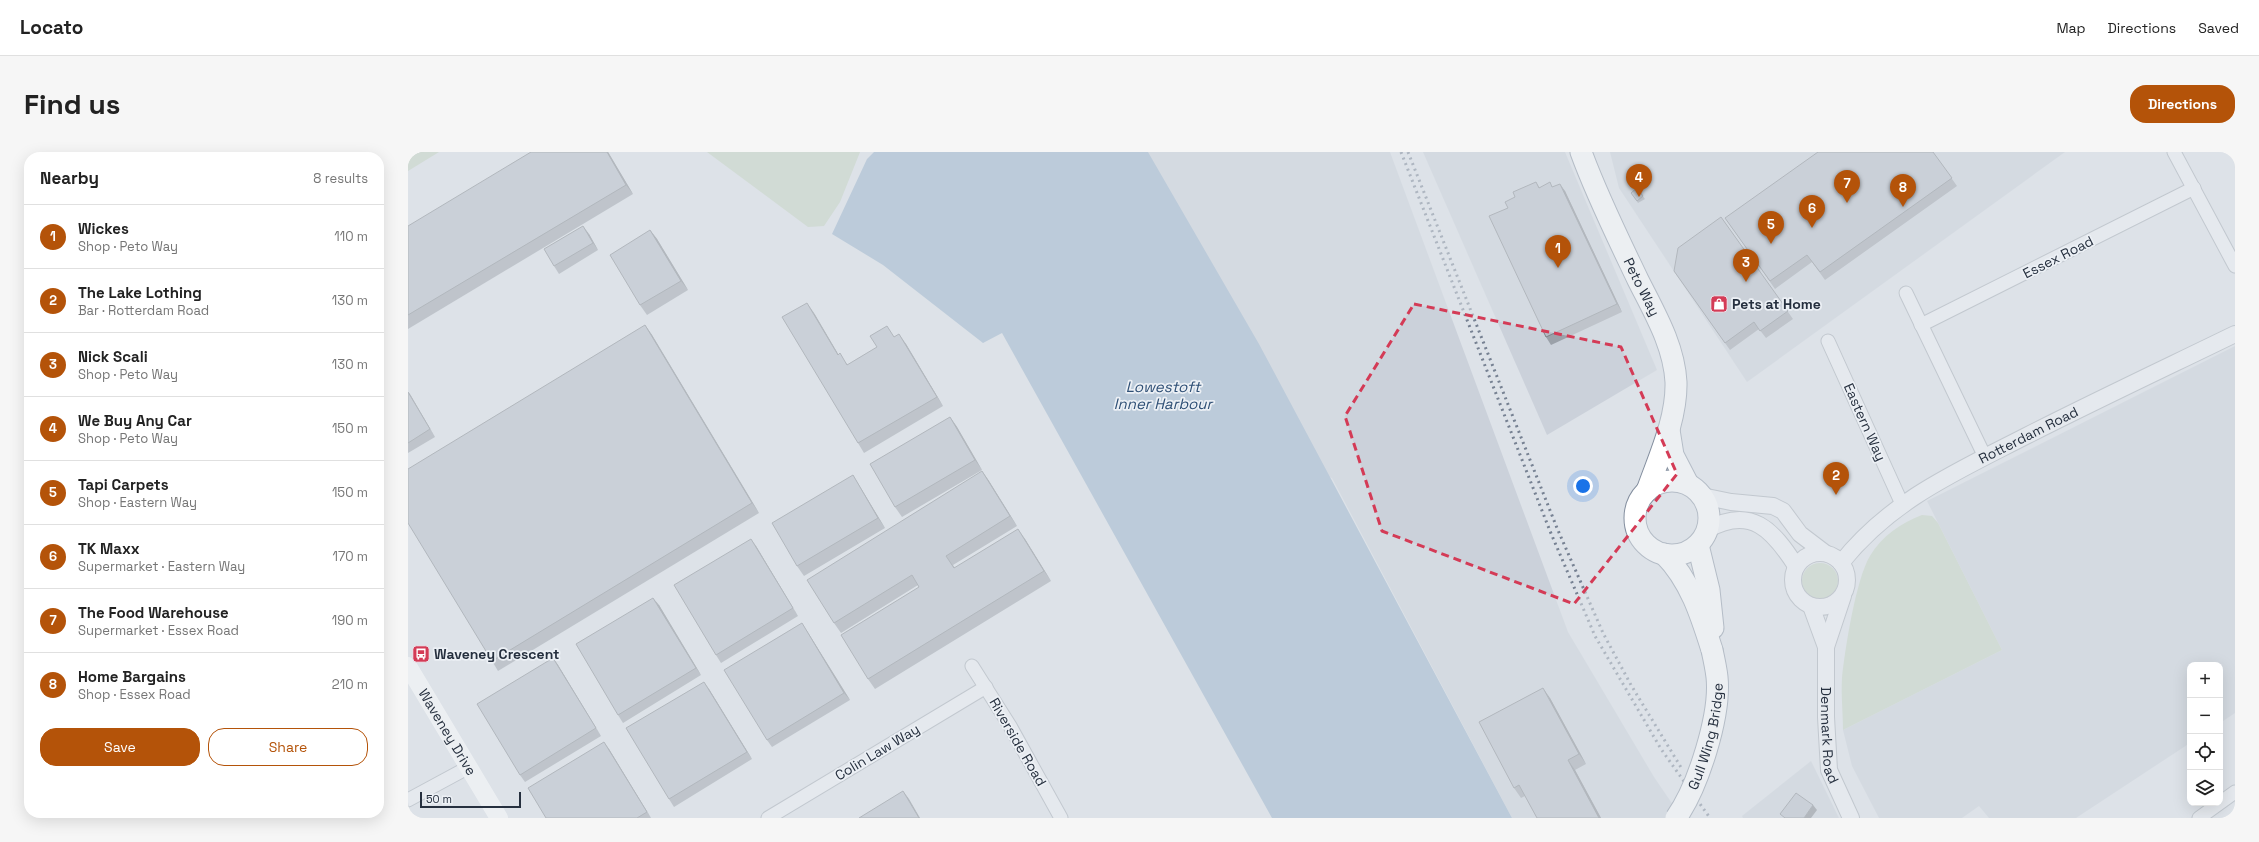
<!DOCTYPE html>
<meta charset="utf-8">
<style>
:root{--surface:#fff;--page:#f6f6f6;--text:#222;--muted:#767676;--line:#e0e0e0;--accent:#b45309}
body{margin:0;font-family:"Space Grotesk",sans-serif;background:var(--page);color:var(--text)}
.controls{position:absolute;right:12px;bottom:12px;display:grid;overflow:hidden;border-radius:8px;box-shadow:0 4px 16px #0002}
.controls button{width:36px;height:36px;display:grid;place-items:center;padding:0;border:0;border-bottom:1px solid var(--line);background:var(--surface);color:var(--text);font:20px sans-serif}
.scale{position:absolute;left:12px;bottom:10px;width:101px;box-sizing:border-box;padding-left:4px;border:2px solid #26303f;border-top:0;font-size:11px;line-height:14px;white-space:nowrap;color:#26303f;-webkit-text-stroke:3px #ecf0f5;paint-order:stroke}
.you{position:absolute;left:1175px;top:334px;width:14px;height:14px;margin:-10px;border:3px solid #fff;border-radius:50%;background:#1a73e8;box-shadow:0 0 0 6px #1a73e833}
.badge{display:grid;place-items:center;width:26px;height:26px;border-radius:50%;background:var(--accent);color:#fff;font-size:13px;font-weight:700}
.pin{position:absolute;translate:-50% -33px;filter:drop-shadow(0 1px 2px #0008)}
.pin::after{content:'';position:absolute;top:21px;width:14px;height:12px;background:inherit;clip-path:polygon(0 0,100% 0,50% 100%)}
.list{margin:0;padding:0;list-style:none}
h2{display:flex;justify-content:space-between;align-items:center;height:52px;margin:0;padding:0 16px;font-size:17px}
h2 small{font-size:13px;font-weight:400;color:var(--muted)}
.list li{display:grid;grid-template-columns:26px 1fr auto;gap:12px;align-items:center;box-sizing:border-box;height:64px;padding:0 16px;border-top:1px solid var(--line)}
.list b{display:block;font-size:15px;white-space:nowrap}
.list p{margin:0;font-size:13px;white-space:nowrap;color:var(--muted)}
.list em{font-size:13px;font-style:normal;color:var(--muted)}
.actions{display:flex;gap:8px;padding:12px 16px}
.actions a{flex:1;padding:9px 0;border:1px solid var(--accent);border-radius:16px;text-align:center;font-size:14px;color:var(--accent)}
.actions .main{background:var(--accent);color:#fff}
.icon{flex:none;width:22px;height:22px;fill:none;stroke:currentColor;stroke-width:2;stroke-linecap:round;stroke-linejoin:round}
.map{position:relative;flex:none;width:1827px;height:666px;overflow:hidden;border-radius:16px}
header{display:flex;align-items:center;gap:24px;box-sizing:border-box;height:56px;padding:0 20px;background:var(--surface);border-bottom:1px solid var(--line)}
header strong{font-size:19px}
nav{display:flex;gap:22px;margin-inline-start:auto;font-size:14px}
.intro{display:flex;align-items:center;justify-content:space-between;box-sizing:border-box;height:96px;padding:0 24px}
h1{margin:0;font-size:28px}
.button{padding:10px 18px;border-radius:16px;background:var(--accent);color:#fff;font-size:14px;font-weight:700}
main{display:flex;gap:24px;padding:0 24px}
aside{flex:1;background:var(--surface);border-radius:16px;box-shadow:0 4px 16px #0002}
.map>svg:first-child{display:block}
</style>
<header>
<strong>Locato</strong>
<nav><a>Map</a><a>Directions</a><a>Saved</a></nav>
</header>
<div class="intro"><h1>Find us</h1><a class="button">Directions</a></div>
<main>
<aside>
<h2>Nearby<small>8 results</small></h2>
<ul class="list">
<li><span class="badge">1</span><div><b>Wickes</b><p>Shop · Peto Way</p></div><em>110 m</em></li>
<li><span class="badge">2</span><div><b>The Lake Lothing</b><p>Bar · Rotterdam Road</p></div><em>130 m</em></li>
<li><span class="badge">3</span><div><b>Nick Scali</b><p>Shop · Peto Way</p></div><em>130 m</em></li>
<li><span class="badge">4</span><div><b>We Buy Any Car</b><p>Shop · Peto Way</p></div><em>150 m</em></li>
<li><span class="badge">5</span><div><b>Tapi Carpets</b><p>Shop · Eastern Way</p></div><em>150 m</em></li>
<li><span class="badge">6</span><div><b>TK Maxx</b><p>Supermarket · Eastern Way</p></div><em>170 m</em></li>
<li><span class="badge">7</span><div><b>The Food Warehouse</b><p>Supermarket · Essex Road</p></div><em>190 m</em></li>
<li><span class="badge">8</span><div><b>Home Bargains</b><p>Shop · Essex Road</p></div><em>210 m</em></li>
</ul>
<div class="actions"><a class="main">Save</a><a>Share</a></div>
</aside>
<div class="map">
<svg width="1827" height="666" viewBox="0 0 1827 666">
<rect width="100%" height="100%" fill="#dde2e8"/>
<g fill="#cbd1da">
<polygon points="738,0 982,0 1160,480 1246,625 1274,666 1104,666 924,326 921,325"/>
<polygon points="1015,0 1157,0 1249,218 1139,283"/>
<polygon points="1202,0 1657,0 1339,230 1211,36"/>
<polygon points="1827,194 1827,561 1812,571 1812,513 1782,513 1782,591 1668,666 1581,666 1571,654 1554,666 1471,666 1444,614 1435,578 1594,498 1519,349"/>
<polygon points="1403,609 1431,666 1335,666 1334,664"/>
</g>
<g fill="#c3d2be">
<polygon points="0,0 31,0 0,19"/>
<polygon points="299,0 452,0 432,50 416,74 400,75"/>
<path d="M1514,363L1524,364L1530,371L1594,498L1435,578C1435,561 1433,543 1434,526C1437,497 1448,427 1462,404C1474,384 1493,371 1514,363Z"/>
<circle cx="1412" cy="429" r="18"/>
</g>
<polygon fill="#96b0ca" points="466,0 740,0 851,192 1104,666 864,666 594,181 575,191 475,113 424,82 459,7"/>
<g fill="none" stroke-linecap="round" stroke-linejoin="round">
<defs>
<g id="minor">
<polyline points="1766,0 1827,114"/>
<polyline points="1498,141 1577,305"/>
<polyline points="1513,173 1786,36"/>
<polyline points="1420,189 1494,352"/>
<polyline points="564,514 602,574 653,666"/>
<polyline points="0,648 61,615"/>
<polyline points="360,666 578,535"/>
<polyline points="1791,666 1827,640"/>
</g>
<g id="tertiary">
<polyline points="1294,344 1323,350 1365,354 1375,359 1392,382 1417,401"/>
<path d="M1299,378C1343,353 1365,378 1388,414"/>
<circle cx="1412" cy="428" r="27"/>
<path id="s1" d="M1433,411C1483,348 1548,320 1618,284C1687,249 1757,216 1827,182"/>
<path id="s2" d="M1403,454L1418,495V565L1421,618L1443,666"/>
<polyline points="1418,495 1435,444"/>
</g>
<g id="trunk">
<path id="s4" d="M1173,0C1189,44 1210,86 1230,128C1246,160 1266,193 1268,230C1269,267 1251,305 1239,339"/>
<polyline points="1261,278 1265,303 1280,332"/>
<circle cx="1264" cy="366" r="37"/>
<polyline points="1290,393 1301,438 1305,476"/>
<path d="M1256,402C1282,428 1293,463 1304,498"/>
</g>
</defs>
<use href="#minor" stroke="#a2a9b2" stroke-width="15"/>
<use href="#tertiary" stroke="#a2a9b2" stroke-width="18"/>
<use href="#trunk" stroke="#848f9f" stroke-width="23"/>
<use href="#minor" stroke="#f0f2f6" stroke-width="13"/>
<use href="#tertiary" stroke="#f0f2f6" stroke-width="16"/>
<path stroke="#fff" stroke-width="18" id="s3" d="M0,514L91,666"/>
<use href="#trunk" stroke="#fff" stroke-width="21"/>
<g stroke="#768192" stroke-width="3" stroke-dasharray="2 4" stroke-linecap="butt">
<polyline points="993,0 1142,379 1187,484 1253,597 1302,666"/>
<polyline points="1000,0 1149,376 1195,481 1223,533 1274,617"/>
</g>
<defs>
<g id="trunk-bridge">
<path id="s5" d="M1268,666C1290,635 1313,563 1309,525C1308,516 1306,507 1304,498"/>
</g>
</defs>
<use href="#trunk-bridge" stroke="#848f9f" stroke-width="23" stroke-linecap="butt"/>
<use href="#trunk-bridge" stroke="#fff" stroke-width="21"/>
</g>
<g fill="#9ba1a9">
<polygon points="200,0 225,42 0,177 0,74"/>
<polygon points="1525,0 1549,34 1417,128 1404,110 1367,137 1317,66"/>
<polygon points="1128,30 1131,35 1145,35 1157,39 1214,160 1143,193 1138,185 1100,56 1107,45"/>
<polygon points="1229,36 1237,47 1230,51 1223,41"/>
<polygon points="1313,65 1385,167 1358,186 1351,177 1322,198 1266,119"/>
<polygon points="242,78 249,87 280,138 239,163 232,153"/>
<polygon points="181,82 190,98 151,122 146,114"/>
<polygon points="406,161 430,202 440,213 487,185 498,192 535,254 456,301 450,291"/>
<polygon points="237,173 244,183 351,361 90,519 84,509"/>
<polygon points="0,240 27,285 0,301"/>
<polygon points="542,265 549,275 574,318 494,365 487,355"/>
<polygon points="574,319 581,329 609,374 545,413 547,416 617,387 643,429 467,537 460,527 511,435 510,433 433,481 426,471"/>
<polygon points="445,323 451,333 477,376 396,424 389,414"/>
<polygon points="348,394 390,464 313,511 308,503"/>
<polygon points="251,453 293,523 215,571 210,563"/>
<polygon points="399,479 442,548 364,595 359,588"/>
<polygon points="145,506 150,513 193,584 117,630 112,623"/>
<polygon points="301,537 344,607 266,655 261,647"/>
<polygon points="1142,546 1178,612 1167,618 1193,666 1129,666 1117,644 1113,646 1106,636"/>
<polygon points="201,597 243,666 138,666"/>
</g>
<g fill="#7e838a">
<polygon points="199,0 200,0 225,42 218,33"/>
<polygon points="1152,32 1157,39 1214,160 1209,152"/>
<polygon points="175,74 181,82 190,98 185,91"/>
<polygon points="242,78 249,87 280,138 273,129"/>
<polygon points="399,151 406,161 436,212 430,203"/>
<polygon points="237,173 244,183 351,361 344,351"/>
<polygon points="491,182 498,192 535,254 529,245"/>
<polygon points="0,240 2,242 27,285 22,277"/>
<polygon points="542,265 549,275 574,318 567,308"/>
<polygon points="574,319 581,329 609,374 602,364"/>
<polygon points="445,323 451,333 477,376 470,366"/>
<polygon points="610,377 617,387 643,429 636,419"/>
<polygon points="343,387 348,394 390,464 385,456"/>
<polygon points="245,446 251,453 293,523 288,516"/>
<polygon points="394,471 399,479 442,548 436,541"/>
<polygon points="145,506 150,513 193,584 188,576"/>
<polygon points="296,530 301,537 344,607 339,600"/>
<polygon points="1135,536 1142,546 1178,612 1171,602"/>
<polygon points="196,590 201,597 243,666 239,660"/>
<polygon points="1160,608 1167,618 1193,666 1191,666"/>
<polygon points="495,639 501,647 512,666 511,666"/>
<polygon points="1405,653 1409,658 1403,666 1396,666"/>
</g>
<g fill="#b4bbc5" stroke="#7e838a">
<polygon points="123,0 199,0 218,33 0,163 0,74"/>
<polygon points="1410,0 1525,0 1544,26 1412,120 1399,103 1362,129 1317,66"/>
<polygon points="1128,30 1131,36 1142,30 1144,35 1152,32 1209,152 1138,185 1081,64 1100,56 1097,50 1107,45 1105,40"/>
<polygon points="1229,36 1235,44 1229,49 1223,41"/>
<polygon points="1313,65 1380,159 1352,179 1346,170 1317,191 1266,119 1270,96"/>
<polygon points="175,74 185,91 146,114 136,97"/>
<polygon points="242,78 273,129 232,153 202,103"/>
<polygon points="399,151 430,203 432,201 439,213 469,195 462,184 479,174 486,185 491,182 529,245 450,291 374,165"/>
<polygon points="237,173 344,351 84,509 0,371 0,317"/>
<polygon points="0,240 22,277 0,291"/>
<polygon points="542,265 567,308 487,355 462,312"/>
<polygon points="574,319 602,364 538,404 546,416 610,377 636,419 460,527 433,483 511,435 504,423 426,471 399,428"/>
<polygon points="445,323 470,366 389,414 364,371"/>
<polygon points="343,387 385,456 308,503 266,433"/>
<polygon points="245,446 288,516 210,563 168,492"/>
<polygon points="394,471 436,541 359,588 316,518"/>
<polygon points="145,506 188,576 112,623 69,552"/>
<polygon points="296,530 339,600 261,647 218,576"/>
<polygon points="1135,536 1171,602 1160,608 1191,666 1129,666 1111,633 1106,636 1071,570"/>
<polygon points="196,590 239,660 229,666 138,666 120,636"/>
<polygon points="495,639 511,666 451,666"/>
<polygon points="1388,641 1405,653 1396,666 1377,666 1372,662"/>
</g>
<path d="M0 0H1827V666H0ZM1006,152L1213,195L1269,322L1166,452L974,379L937,264Z" fill="#dde2e8" fill-opacity=".55" fill-rule="evenodd"/>
<path fill="none" stroke="#d43b56" stroke-width="3" stroke-dasharray="8 5" stroke-linejoin="round" d="M1006,152L1213,195L1269,322L1166,452L974,379L937,264Z"/>
<defs>
<symbol id="shop-square" viewBox="-11 -11 22 22"><rect x="-9" y="-9" width="18" height="18" rx="4" fill="#d43b56" stroke="#ecf0f5"/><path d="M-5-2.5h2.3a2.7 3.5 0 0 1 5.4 0H5L5.5 6h-11ZM-1.5-2.5h3a1.5 2.3 0 0 0-3 0Z" fill="#fff"/></symbol>
<symbol id="bus-square" viewBox="-11 -11 22 22"><rect x="-9" y="-9" width="18" height="18" rx="4" fill="#d43b56" stroke="#ecf0f5"/><path d="M-5-6H5V4H4V6H2V4H-2V6H-4V4H-5ZM-3.5-4V0h7V-4ZM-3.5 1.2v1.5H-2V1.2ZM2 1.2v1.5H3.5V1.2Z" fill="#fff"/></symbol>
</defs>
<g fill-rule="evenodd">
<use href="#shop-square" x="1301" y="142" width="20" height="20"/>
<use href="#bus-square" x="3" y="492" width="20" height="20"/>
</g>
<g text-anchor="middle" stroke-width="3.5" stroke-linejoin="round" paint-order="stroke">
<g font-size="14" fill="#26303f" stroke="#ecf0f5">
<text transform="translate(1650 105) rotate(-27)" y="5">Essex Road</text>
<text dy="5" stroke="none"><textPath href="#s4" startOffset="148">Peto Way</textPath></text>
<text transform="translate(1457 270) rotate(66)" y="5">Eastern Way</text>
<text dy="5" stroke="none"><textPath href="#s1" startOffset="229">Rotterdam Road</textPath></text>
<text dy="5" stroke="none"><textPath href="#s3" startOffset="77">Waveney Drive</textPath></text>
<text dy="5" stroke="none"><textPath href="#s2" startOffset="132">Denmark Road</textPath></text>
<text dy="5" stroke="none"><textPath href="#s5" startOffset="88">Gull Wing Bridge</textPath></text>
<text transform="translate(610 590) rotate(60)" y="5">Riverside Road</text>
<text transform="translate(469 600) rotate(-31)" y="5">Colin Law Way</text>
</g>
<g font-size="14" font-weight="bold" fill="#26303f" stroke="#ecf0f5" text-anchor="start">
<text x="1324" y="157">Pets at Home</text>
<text x="26" y="507">Waveney Crescent</text>
</g>
<g font-size="15" font-style="italic" fill="#2e4f75" stroke="#ecf0f5">
<text x="755" y="240">Lowestoft<tspan x="755" dy="17">Inner Harbour</tspan></text>
</g>
</g>
</svg>
<div class="controls">
<button>+</button>
<button>−</button>
<button><svg class="icon" aria-label="locate" viewBox="0 0 24 24"><circle cx="12" cy="12" r="6"/><path d="M12 2v4M12 18v4M2 12h4M18 12h4"/></svg></button>
<button><svg class="icon" aria-label="layers" viewBox="0 0 24 24"><path d="M12 4l9 5-9 5-9-5zM3 14l9 5 9-5"/></svg></button>
</div>
<div class="scale">50 m</div>
<div class="you"></div>
<div class="pin badge" style="left:1150px;top:116px">1</div>
<div class="pin badge" style="left:1428px;top:343px">2</div>
<div class="pin badge" style="left:1338px;top:130px">3</div>
<div class="pin badge" style="left:1231px;top:45px">4</div>
<div class="pin badge" style="left:1363px;top:92px">5</div>
<div class="pin badge" style="left:1404px;top:76px">6</div>
<div class="pin badge" style="left:1439px;top:51px">7</div>
<div class="pin badge" style="left:1495px;top:55px">8</div>
</div>
</main>
